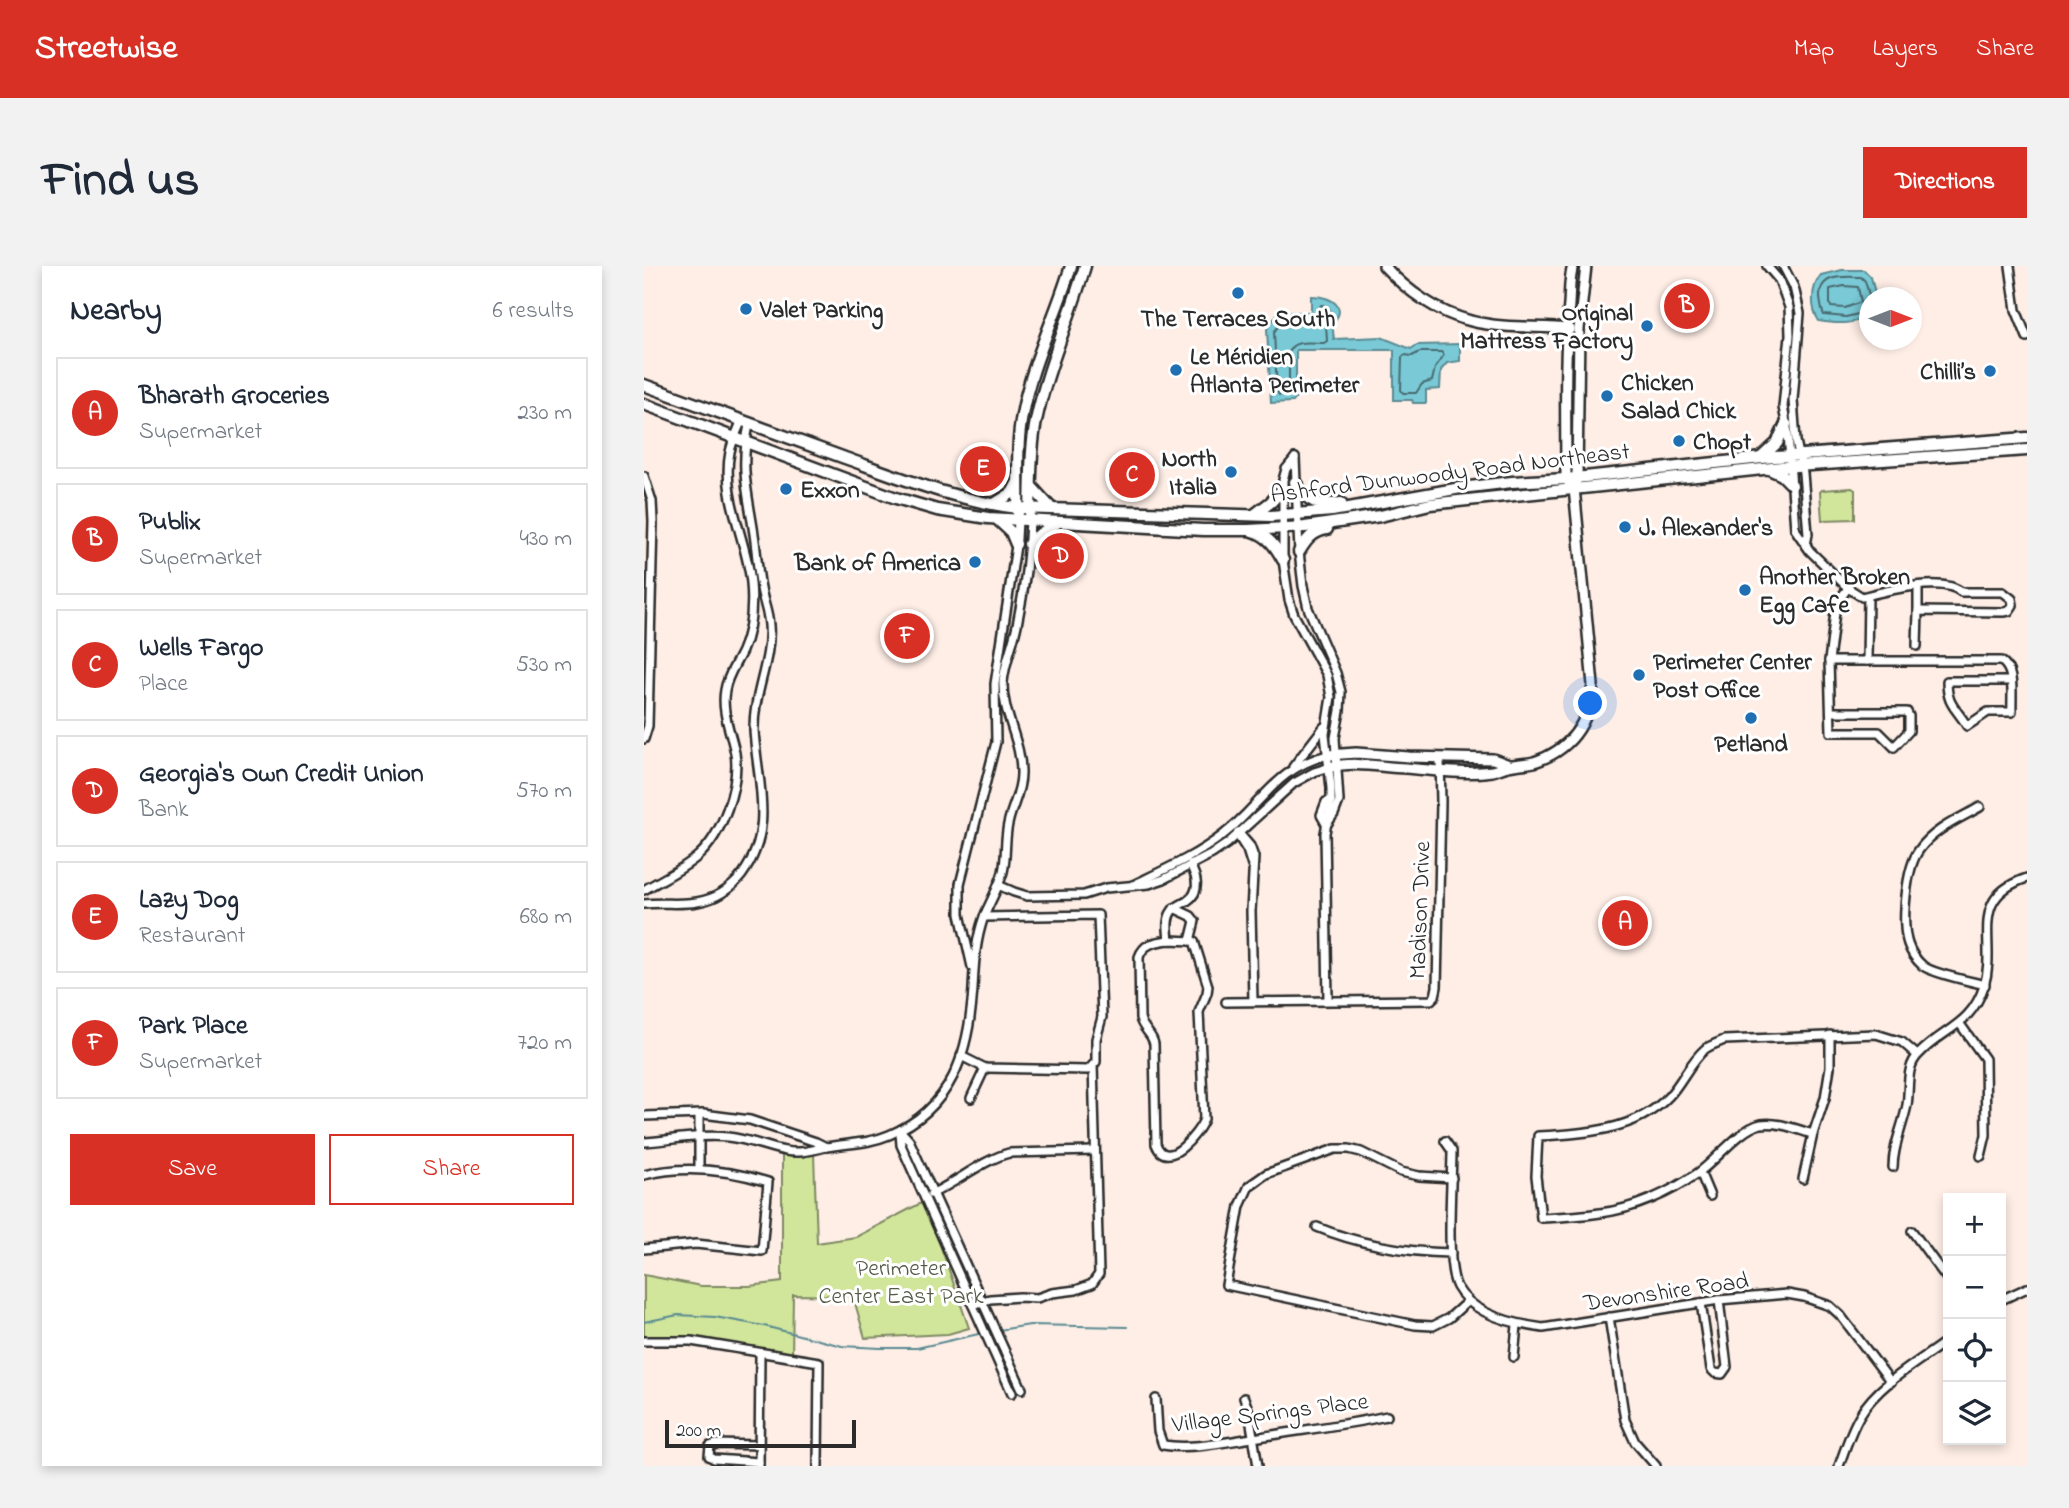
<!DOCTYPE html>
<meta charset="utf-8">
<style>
:root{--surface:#fff;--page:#f2f2f3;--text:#1f2937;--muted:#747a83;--line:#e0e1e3;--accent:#d93025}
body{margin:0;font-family:"Indie Flower",sans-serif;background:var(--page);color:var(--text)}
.controls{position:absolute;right:21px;bottom:21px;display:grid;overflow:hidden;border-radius:0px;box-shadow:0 4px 10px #0003}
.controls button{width:63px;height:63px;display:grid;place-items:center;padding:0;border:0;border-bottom:2px solid var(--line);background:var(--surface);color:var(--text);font:35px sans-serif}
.compass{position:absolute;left:1215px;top:21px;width:63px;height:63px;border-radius:50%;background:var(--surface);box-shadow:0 4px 10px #0003;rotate:90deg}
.scale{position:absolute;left:21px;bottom:18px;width:191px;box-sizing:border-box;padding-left:7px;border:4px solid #2b2b2b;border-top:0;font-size:19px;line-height:24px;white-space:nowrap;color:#2b2b2b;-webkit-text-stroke:5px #fff;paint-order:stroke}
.you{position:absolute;left:947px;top:438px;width:24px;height:24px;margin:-18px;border:5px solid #fff;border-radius:50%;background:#1a73e8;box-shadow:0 0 0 10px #1a73e833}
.badge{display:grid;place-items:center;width:46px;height:46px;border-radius:50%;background:var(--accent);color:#fff;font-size:23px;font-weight:700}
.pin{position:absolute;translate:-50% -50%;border:4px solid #fff;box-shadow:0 2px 7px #0006}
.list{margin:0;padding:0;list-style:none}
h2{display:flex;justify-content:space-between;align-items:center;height:91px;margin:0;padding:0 28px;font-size:30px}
h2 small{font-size:23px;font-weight:400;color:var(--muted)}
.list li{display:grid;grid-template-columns:46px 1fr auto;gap:21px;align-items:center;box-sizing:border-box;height:112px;margin:0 14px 14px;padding:0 14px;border:2px solid var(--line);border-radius:0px}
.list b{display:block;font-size:26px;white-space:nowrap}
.list p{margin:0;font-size:23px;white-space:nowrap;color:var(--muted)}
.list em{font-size:23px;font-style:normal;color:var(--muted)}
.actions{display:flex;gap:14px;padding:21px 28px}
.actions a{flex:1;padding:16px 0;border:2px solid var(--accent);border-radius:0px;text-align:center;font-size:24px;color:var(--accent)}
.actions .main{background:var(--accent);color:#fff}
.icon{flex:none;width:38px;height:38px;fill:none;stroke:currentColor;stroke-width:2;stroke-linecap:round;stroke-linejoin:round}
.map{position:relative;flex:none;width:1383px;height:1200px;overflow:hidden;border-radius:0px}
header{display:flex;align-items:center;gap:42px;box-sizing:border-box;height:98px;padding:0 35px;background:var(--accent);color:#fff}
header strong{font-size:33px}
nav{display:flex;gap:38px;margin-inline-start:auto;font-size:24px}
.intro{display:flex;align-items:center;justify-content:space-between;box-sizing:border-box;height:168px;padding:0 42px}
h1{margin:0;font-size:49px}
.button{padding:18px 32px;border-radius:0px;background:var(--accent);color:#fff;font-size:24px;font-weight:700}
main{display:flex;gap:42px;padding:0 42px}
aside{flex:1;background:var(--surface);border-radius:0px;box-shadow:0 4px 10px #0003}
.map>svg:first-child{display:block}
</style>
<header>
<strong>Streetwise</strong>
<nav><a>Map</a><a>Layers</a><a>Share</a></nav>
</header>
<div class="intro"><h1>Find us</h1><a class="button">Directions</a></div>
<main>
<aside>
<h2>Nearby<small>6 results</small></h2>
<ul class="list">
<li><span class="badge">A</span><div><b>Bharath Groceries</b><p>Supermarket</p></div><em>230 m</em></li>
<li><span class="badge">B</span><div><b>Publix</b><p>Supermarket</p></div><em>430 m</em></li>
<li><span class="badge">C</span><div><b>Wells Fargo</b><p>Place</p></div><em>530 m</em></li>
<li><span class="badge">D</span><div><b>Georgia's Own Credit Union</b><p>Bank</p></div><em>570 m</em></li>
<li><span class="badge">E</span><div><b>Lazy Dog</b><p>Restaurant</p></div><em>680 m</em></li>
<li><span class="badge">F</span><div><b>Park Place</b><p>Supermarket</p></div><em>720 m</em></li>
</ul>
<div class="actions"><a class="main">Save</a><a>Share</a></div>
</aside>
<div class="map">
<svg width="1383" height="1200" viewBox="0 0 1383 1200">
<rect width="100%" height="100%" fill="#feeee6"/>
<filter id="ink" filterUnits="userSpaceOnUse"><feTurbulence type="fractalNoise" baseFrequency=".0143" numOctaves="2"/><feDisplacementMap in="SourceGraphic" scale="14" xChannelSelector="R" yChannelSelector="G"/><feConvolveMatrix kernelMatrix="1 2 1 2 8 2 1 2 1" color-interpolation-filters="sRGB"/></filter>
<g filter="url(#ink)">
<g fill="#d1e69b" stroke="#7e8863" stroke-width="2">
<polygon points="1208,222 1211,224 1211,253 1178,254 1176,226 1178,224"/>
<polygon points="138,884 170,888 173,977 212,971 281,935 325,1062 304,1068 221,1072 209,1030 149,1029 148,1091 47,1078 0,1078 0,1009 57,1020 105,1020 138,1016"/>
</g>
<g fill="#79c9d6" stroke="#5a8a92" stroke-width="2">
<path d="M1198,4H1220L1227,11L1232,31L1226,32L1225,50C1209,59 1192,58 1175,55C1166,42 1167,21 1177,9Z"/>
<path d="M667,30C677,30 694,33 695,45C695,51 692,51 690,56C688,61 689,67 690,73L737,71L767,83L773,79L816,78V95L803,97L797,104L796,123L782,124V137H769L768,134H750V84H652V132L649,136L627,137L623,63L634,47L667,46Z"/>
</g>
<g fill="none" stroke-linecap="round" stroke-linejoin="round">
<g stroke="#4a6a6f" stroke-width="2">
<polygon points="1200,20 1214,21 1217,36 1201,42 1187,41 1186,38 1186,23"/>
<path d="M1226,32L1221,15L1217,11C1200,11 1175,7 1176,32C1177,38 1177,43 1180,49L1202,51L1226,45"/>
<path d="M677,39L683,40L687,46L682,57L683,75L680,77C668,77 650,73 645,85V127L642,129H635L633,126L630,66L639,54L670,52Z"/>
<polygon points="776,86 797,86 800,89 791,102 788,115 778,118 772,127 759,127 757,124 758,91 761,89 768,90"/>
</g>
<g stroke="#5a8a92" stroke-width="2">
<polyline points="0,1056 34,1049 71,1051 120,1060 198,1080 236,1082 273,1082 339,1067"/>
<polyline points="355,1064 386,1059 483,1061"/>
</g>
<defs>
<g id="minor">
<path d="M1123,0L1135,14L1145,41L1146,69L1139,141L1144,167L1151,263L1166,285L1204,322L1218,331C1240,325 1300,310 1317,326H1359L1368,333L1369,339L1365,345L1360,346L1274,345L1273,380"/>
<polyline points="1139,0 1150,21 1156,47 1149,134 1152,175 1159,207 1164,268 1162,279"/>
<polyline points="1366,0 1372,44 1383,71"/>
<polyline points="651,192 642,203 639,214 639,294 645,334 650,349 683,409 687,431 681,468 687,522 687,535 681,567 684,734"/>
<polyline points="651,192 655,286 659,320 664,342 692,407 697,426 696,445 691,472 695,535 690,548 683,558"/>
<polyline points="0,210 8,235 9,255 4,460 0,473"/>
<polyline points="1274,320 1274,345"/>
<path d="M1185,395H1357C1372,404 1367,430 1368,446H1344L1323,460C1312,441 1303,440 1303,415H1367"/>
<polyline points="1223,395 1224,330"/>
<polyline points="1187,446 1263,446 1265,450 1265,465 1250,481 1235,466 1187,466 1185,395 1192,338 1204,322"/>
<polyline points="649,501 680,461"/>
<path d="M1336,541C1315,553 1290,563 1275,584C1262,602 1257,657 1264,678C1267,687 1272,694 1279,700C1290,708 1326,715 1341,719"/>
<polyline points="682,558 677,549 682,536 687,535"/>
<polyline points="594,566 606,580 610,591 607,645 609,735"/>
<polyline points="596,573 603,584 608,600"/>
<polyline points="354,619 370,626 383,630 440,629 462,622 505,618 520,613 568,588 584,577 650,517 670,506 686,501"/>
<path d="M489,619C520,604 552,590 579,569C618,539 631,502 684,489"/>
<path d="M0,624C18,613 38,604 54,590C78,569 96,519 91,487C87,466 77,446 81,424C83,410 92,398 98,385C107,365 109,340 107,317C103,274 77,230 86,186C88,176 93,166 97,156"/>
<path d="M0,638C18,636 36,639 53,636C71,633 87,623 98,609C132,562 113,516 110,464C109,428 128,394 125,359C124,346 119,335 117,322C114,307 113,291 111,275C105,230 95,205 105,159"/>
<polyline points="530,642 547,650 551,655 546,675"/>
<path d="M525,674L550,675L564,720L563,727L555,746L560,853C555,867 523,907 512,878L510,778C508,767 498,763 496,752L495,691C500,677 511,676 525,674Z"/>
<path d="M525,674C524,664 522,653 528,645C532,640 538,638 543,635C557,626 553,611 546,599"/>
<polyline points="328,701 316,648 316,618 352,476 351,418 373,273 374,254"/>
<polyline points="582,736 787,734 791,730 793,721 797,536 796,492"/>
<polyline points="1316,758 1341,793 1342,869 1337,890"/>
<polyline points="317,790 341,802 444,804 452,796 452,773 458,751 454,649 340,651"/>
<polyline points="327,832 341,802"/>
<polyline points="55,849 55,903"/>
<polyline points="0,850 59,848 106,854 172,876 182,881"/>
<polyline points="256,864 265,874 378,1123"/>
<polyline points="256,865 257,879 368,1127"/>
<path d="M1169,868C1154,864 1134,855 1117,858C1095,863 1073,894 1054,907C1026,927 990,943 956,947C936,950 916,951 897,952L892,910L894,870C938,868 993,865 1025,830C1038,816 1046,796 1061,783C1067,779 1074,777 1080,774L1232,768L1258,776L1273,789"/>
<path d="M801,875L808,885C808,914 801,999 813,1021C828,1048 870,1058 899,1062L1075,1034L1143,1028L1160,1031L1186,1040L1197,1050L1247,1116"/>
<path d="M0,876C28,874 57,868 84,871C104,873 122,881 141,885C156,888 168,884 182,881C204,877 224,878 245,869C308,843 325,787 329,723C330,702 331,681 337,660C342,641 354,625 359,606C363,589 360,571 365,554C369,538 377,525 377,508C378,476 358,448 359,416C361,395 369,379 373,359C380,325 385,289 386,254"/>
<path d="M1249,901C1249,879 1259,860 1263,839C1266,822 1261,801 1275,788C1300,762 1327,760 1340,720C1354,675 1322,632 1383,612"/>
<polyline points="1056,906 1066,930"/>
<path d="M0,909C41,899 84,904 124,916L118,985L52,978L0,983"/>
<polyline points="808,912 775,910 757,906 717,886 705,883 691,883 622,908 605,920 596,940 582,1019 771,1059 789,1060 805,1052 824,1035"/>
<polyline points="1159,913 1169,868 1181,832 1186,801 1186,769"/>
<path d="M287,928C313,916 339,894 365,887L451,885"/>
<path d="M673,961C714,978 762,986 807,987"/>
<polyline points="1268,965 1304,1014"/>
<polyline points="1357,1034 1383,1022"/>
<polyline points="1057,1037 1067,1103 1071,1107 1078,1108 1083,1101 1075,1034"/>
<polyline points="329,1039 346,1033 376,1031 393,1032 408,1027 432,1024 448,1018 455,1008 449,799"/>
<polyline points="965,1051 981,1154 991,1176 1012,1200"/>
<polyline points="0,1075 47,1075 175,1096 174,1200"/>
<polyline points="870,1091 873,1059"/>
<polyline points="600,1132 605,1146 614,1200"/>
<path d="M512,1133L514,1165L519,1179C551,1184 584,1175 615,1171C658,1164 701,1159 743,1150"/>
<polyline points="115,1179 72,1178 66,1180 65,1190 70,1193 115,1196"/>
<polyline points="115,1200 116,1088"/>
<path d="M1195,1200C1201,1183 1207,1164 1216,1149C1234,1118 1276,1095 1304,1074"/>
</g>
<g id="tertiary">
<path d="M740,0C763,25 794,47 827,55C859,63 894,60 926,63"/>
<path d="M926,218L922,213C922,154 920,96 925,38C926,25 925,12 929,0"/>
<polyline points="684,489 712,487 765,491 849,493 865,499"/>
<path d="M686,501C711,495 736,501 761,502C789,504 821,509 848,505C854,504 858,501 864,500C872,498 881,498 890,496C927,484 945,457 949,419L930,222L933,211L935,63L942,0"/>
</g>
<g id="secondary">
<path d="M0,119C67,144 134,168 201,192C257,212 314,235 374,242L627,250L688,245L817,222L868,216L922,213L1118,192L1383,172"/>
<polyline points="0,138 252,232 293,244 344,252 559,264 604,264 661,261 736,250 786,238 1138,201 1383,184"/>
<polyline points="1118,191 1133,177 1142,158"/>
<polyline points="1125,203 1138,209 1148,219"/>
<path d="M651,216C664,237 673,240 697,237"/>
<polyline points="387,220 407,242"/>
<polyline points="350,238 368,227 374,216"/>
<path d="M374,247C375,215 372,181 378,149C387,98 412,50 427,0"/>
<path d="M386,247C387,217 386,185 392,155C403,102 426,52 441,0"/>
<polyline points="610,249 627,236 639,223"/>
<polyline points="354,254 367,266 372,278"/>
<path d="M608,265C624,269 632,281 639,294"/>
<polyline points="385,278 397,267 412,258"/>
<path d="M655,286C662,274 669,265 683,263"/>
</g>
</defs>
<use href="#minor" stroke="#2b2b2b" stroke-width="12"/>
<use href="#tertiary" stroke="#2b2b2b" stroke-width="14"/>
<use href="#secondary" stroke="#2b2b2b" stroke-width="15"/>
<use href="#minor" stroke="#fff" stroke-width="7"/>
<use href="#tertiary" stroke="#fff" stroke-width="9"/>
<use href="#secondary" stroke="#fff" stroke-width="10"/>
</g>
</g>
<g fill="#1f6fb2" stroke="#fff" stroke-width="2.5">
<circle cx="594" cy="27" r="7"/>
<circle cx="102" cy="43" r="7"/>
<circle cx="1003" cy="60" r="7"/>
<circle cx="532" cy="104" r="7"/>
<circle cx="1346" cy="105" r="7"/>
<circle cx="963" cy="130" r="7"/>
<circle cx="1035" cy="175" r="7"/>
<circle cx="587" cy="206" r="7"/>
<circle cx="142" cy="223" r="7"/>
<circle cx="981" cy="261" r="7"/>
<circle cx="331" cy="296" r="7"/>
<circle cx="1101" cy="324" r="7"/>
<circle cx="995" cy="409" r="7"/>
<circle cx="1107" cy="452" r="7"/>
</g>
<g text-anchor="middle" stroke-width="6" stroke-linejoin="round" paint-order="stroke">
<g font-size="24" font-weight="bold" fill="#2b2b2b" stroke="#fff" text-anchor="start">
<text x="116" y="51">Valet Parking</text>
<text x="989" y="54" text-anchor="end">Original<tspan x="989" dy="28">Mattress Factory</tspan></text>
<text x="594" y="60" text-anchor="middle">The Terraces South</text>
<text x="546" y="98">Le Méridien<tspan x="546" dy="28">Atlanta Perimeter</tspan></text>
<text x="1332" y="113" text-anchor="end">Chilli’s</text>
<text x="977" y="124">Chicken<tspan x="977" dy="28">Salad Chick</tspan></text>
<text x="1049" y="183">Chopt</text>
<text x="573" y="200" text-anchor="end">North<tspan x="573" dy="28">Italia</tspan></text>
<text x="156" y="231">Exxon</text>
<text x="995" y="269">J. Alexander's</text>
<text x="317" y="304" text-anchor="end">Bank of America</text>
<text x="1115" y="318">Another Broken<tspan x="1115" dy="28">Egg Cafe</tspan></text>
<text x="1009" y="403">Perimeter Center<tspan x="1009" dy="28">Post Office</tspan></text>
<text x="1107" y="485" text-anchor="middle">Petland</text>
</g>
<g font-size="24" fill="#2b2b2b" stroke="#fff">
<text transform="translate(806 206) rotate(-7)" y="8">Ashford Dunwoody Road Northeast</text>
<text transform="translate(775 644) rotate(-88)" y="8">Madison Drive</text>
<text transform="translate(1022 1025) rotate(-8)" y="8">Devonshire Road</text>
<text transform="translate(626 1146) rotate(-7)" y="8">Village Springs Place</text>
</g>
<g font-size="24" fill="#545a47" stroke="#fff">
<text x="257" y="1009">Perimeter<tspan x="257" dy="28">Center East Park</tspan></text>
</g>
</g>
</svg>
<div class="controls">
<button>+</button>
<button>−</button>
<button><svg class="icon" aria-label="locate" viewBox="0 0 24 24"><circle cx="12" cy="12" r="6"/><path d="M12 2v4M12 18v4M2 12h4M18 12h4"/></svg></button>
<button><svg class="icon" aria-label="layers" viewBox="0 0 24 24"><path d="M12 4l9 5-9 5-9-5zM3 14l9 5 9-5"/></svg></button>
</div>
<svg class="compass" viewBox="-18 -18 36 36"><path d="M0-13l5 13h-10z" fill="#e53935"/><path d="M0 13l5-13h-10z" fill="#747a83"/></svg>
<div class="scale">200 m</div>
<div class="you"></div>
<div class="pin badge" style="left:981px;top:657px">A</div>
<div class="pin badge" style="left:1043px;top:40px">B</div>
<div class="pin badge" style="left:488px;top:209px">C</div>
<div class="pin badge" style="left:417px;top:290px">D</div>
<div class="pin badge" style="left:339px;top:203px">E</div>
<div class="pin badge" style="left:263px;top:370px">F</div>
</div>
</main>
